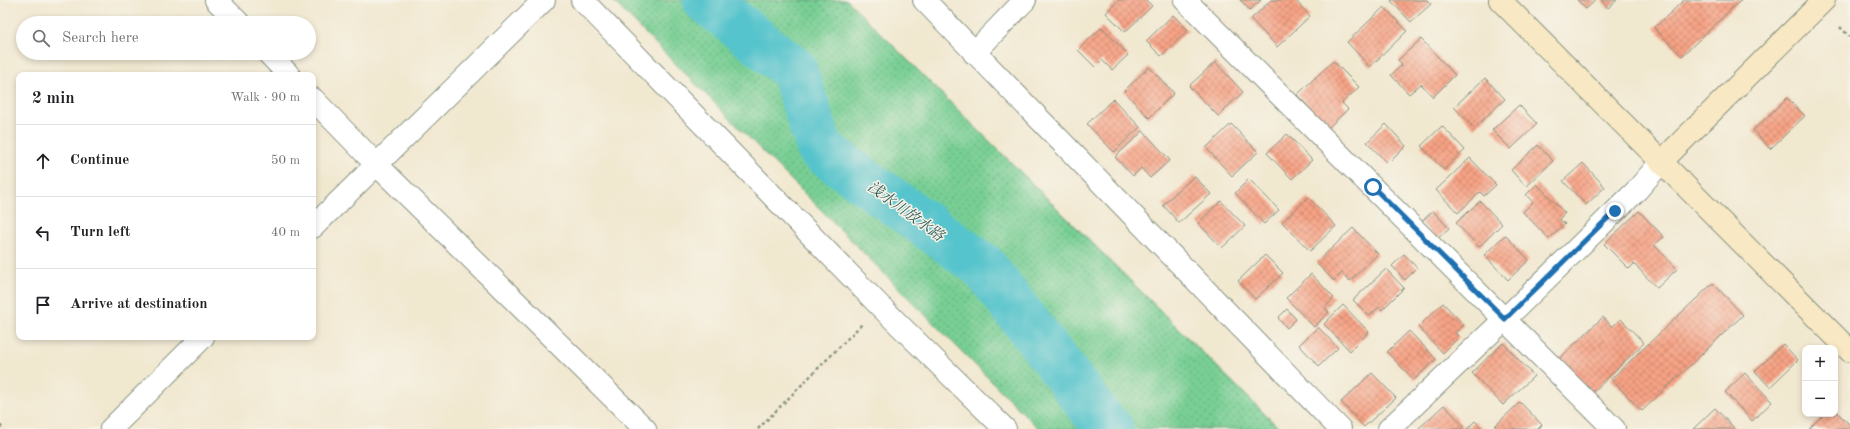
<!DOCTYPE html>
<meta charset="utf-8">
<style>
:root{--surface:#fff;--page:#f6f6f6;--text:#202124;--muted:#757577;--line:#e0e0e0}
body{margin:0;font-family:"Old Standard TT","Noto Serif JP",serif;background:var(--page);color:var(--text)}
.controls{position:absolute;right:12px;bottom:12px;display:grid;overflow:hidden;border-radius:8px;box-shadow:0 2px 6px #0003}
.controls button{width:36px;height:36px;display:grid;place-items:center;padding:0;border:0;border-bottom:1px solid var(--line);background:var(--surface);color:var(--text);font:20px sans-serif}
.stop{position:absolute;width:12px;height:12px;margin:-9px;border:3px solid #1f6fb2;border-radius:50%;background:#fff}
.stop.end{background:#1f6fb2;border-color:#fff;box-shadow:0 1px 4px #0008}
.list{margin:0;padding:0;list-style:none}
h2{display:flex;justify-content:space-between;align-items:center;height:52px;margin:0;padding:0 16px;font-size:17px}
h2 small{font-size:13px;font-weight:400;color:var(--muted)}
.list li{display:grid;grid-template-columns:26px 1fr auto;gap:12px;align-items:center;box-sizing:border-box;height:72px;padding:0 16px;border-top:1px solid var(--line)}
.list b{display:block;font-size:15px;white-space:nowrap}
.list em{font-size:13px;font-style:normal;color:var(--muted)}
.icon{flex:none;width:22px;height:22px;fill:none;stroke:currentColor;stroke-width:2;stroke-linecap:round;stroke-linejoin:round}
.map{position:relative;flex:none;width:1850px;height:429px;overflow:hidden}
.search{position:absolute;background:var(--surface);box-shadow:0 2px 6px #0003;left:16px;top:16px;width:300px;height:44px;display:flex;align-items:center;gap:10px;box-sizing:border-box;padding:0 14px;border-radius:22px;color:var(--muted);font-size:15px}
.panel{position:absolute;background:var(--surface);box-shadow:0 2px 6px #0003;left:16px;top:72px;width:300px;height:268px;border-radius:8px}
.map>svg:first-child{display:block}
</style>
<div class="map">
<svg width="1850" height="429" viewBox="0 0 1850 429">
<defs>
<pattern id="green-dots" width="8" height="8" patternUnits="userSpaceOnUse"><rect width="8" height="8" fill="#78cf94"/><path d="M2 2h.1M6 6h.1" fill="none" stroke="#62a97a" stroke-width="1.8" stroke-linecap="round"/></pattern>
<pattern id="building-cross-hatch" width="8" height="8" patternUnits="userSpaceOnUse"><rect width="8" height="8" fill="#f8a385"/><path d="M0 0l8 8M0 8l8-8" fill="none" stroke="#c8866e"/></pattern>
</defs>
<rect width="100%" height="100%" fill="#f7f3e8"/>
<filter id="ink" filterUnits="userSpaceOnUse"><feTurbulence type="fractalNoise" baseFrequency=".025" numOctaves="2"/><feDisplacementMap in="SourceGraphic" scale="8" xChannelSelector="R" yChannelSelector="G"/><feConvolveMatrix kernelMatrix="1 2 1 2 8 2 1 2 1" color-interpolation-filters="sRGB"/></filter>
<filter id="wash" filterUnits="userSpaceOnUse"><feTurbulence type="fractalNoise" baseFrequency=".012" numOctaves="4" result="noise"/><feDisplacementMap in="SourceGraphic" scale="16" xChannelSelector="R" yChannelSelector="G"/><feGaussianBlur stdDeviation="0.9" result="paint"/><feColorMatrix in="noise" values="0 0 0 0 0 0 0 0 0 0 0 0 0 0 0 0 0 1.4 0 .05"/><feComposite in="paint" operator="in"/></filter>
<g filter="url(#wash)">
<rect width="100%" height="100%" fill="#f1e8d0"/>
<polygon fill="url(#green-dots)" stroke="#4c8664" points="612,0 847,0 1280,429 1039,429"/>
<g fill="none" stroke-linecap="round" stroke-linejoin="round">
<polyline stroke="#56c4cc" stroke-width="47" points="706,0 794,70 820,149 983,266 1104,424 1110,429"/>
</g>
<g id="blocks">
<g fill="url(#building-cross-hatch)">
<polygon points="1119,0 1146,0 1152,6 1125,32 1106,13"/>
<polygon points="1240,0 1261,0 1250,10"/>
<polygon points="1271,0 1295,0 1310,16 1277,47 1251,19"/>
<polygon points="1392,0 1427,0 1431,4 1411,22 1391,1"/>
<polygon points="1577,0 1596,0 1586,9"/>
<polygon points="1601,0 1617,0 1608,8"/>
<polygon points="1684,0 1741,0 1682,56 1654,28"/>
<polygon points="1384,7 1407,31 1370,67 1347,42"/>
<polygon points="1173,15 1188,30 1161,56 1146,41"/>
<polygon points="1102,27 1128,55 1112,70 1102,60 1095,67 1078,50"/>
<polygon points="1421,39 1455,75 1433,97 1421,84 1409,94 1391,75 1402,65 1398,60"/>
<polygon points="1333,61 1359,87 1342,103 1348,109 1328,128 1297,95"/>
<polygon points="1215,62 1243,92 1218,116 1189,86"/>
<polygon points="1149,67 1174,93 1149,118 1124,91"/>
<polygon points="1485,78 1505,99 1474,128 1454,107"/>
<polygon points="1787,98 1805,116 1770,149 1753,130"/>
<polygon points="1113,99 1140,127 1114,152 1087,124"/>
<polygon points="1519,105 1537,124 1511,149 1492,130"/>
<polygon points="1231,124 1258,152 1232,176 1206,148"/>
<polygon points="1386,124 1406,146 1388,164 1367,142"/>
<polygon points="1442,126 1465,150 1444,170 1421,146"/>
<polygon points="1143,131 1170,160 1150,178 1141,168 1133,176 1115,157"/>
<polygon points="1287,134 1312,160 1292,179 1267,153"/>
<polygon points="1538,145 1553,161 1526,187 1511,170"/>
<polygon points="1470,158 1496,185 1484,196 1480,192 1458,213 1436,190"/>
<polygon points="1583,163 1605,187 1586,205 1563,181"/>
<polygon points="1194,176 1211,194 1179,223 1163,205"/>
<polygon points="1249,179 1279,210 1264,224 1235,193"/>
<polygon points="1537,184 1565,213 1559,219 1565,224 1549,239 1523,212 1533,202 1526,195"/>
<polygon points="1308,197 1336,226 1310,251 1282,222"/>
<polygon points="1221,201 1245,226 1222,248 1198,223"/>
<polygon points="1480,201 1502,224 1479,247 1456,223"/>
<polygon points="1433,211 1449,228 1437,239 1421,222"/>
<polygon points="1639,211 1664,237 1654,245 1677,269 1657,288 1634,264 1629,269 1604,244"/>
<polygon points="1353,228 1378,254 1350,281 1342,273 1334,281 1316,263"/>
<polygon points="1505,235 1529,260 1508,280 1484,255"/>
<polygon points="1404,254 1417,268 1405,280 1392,266"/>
<polygon points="1265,255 1283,273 1255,299 1238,281"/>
<polygon points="1386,269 1404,288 1382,310 1379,307 1369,316 1353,300"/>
<polygon points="1311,274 1334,298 1325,308 1329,312 1314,327 1286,298"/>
<polygon points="1713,283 1743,315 1642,411 1611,379"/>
<polygon points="1443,303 1464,325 1455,333 1459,337 1443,353 1418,327"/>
<polygon points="1343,305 1369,332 1350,351 1324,324"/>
<polygon points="1287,309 1296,319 1287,328 1278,318"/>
<polygon points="1603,317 1612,327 1621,319 1644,343 1592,393 1559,359"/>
<polygon points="1318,327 1338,348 1319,366 1299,345"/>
<polygon points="1409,331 1436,359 1414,380 1387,352"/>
<polygon points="1503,343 1534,376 1503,405 1472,373"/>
<polygon points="1783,344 1798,360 1770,387 1755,371"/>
<polygon points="1372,373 1396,398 1364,427 1341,402"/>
<polygon points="1745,373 1772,402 1752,421 1725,392"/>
<polygon points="1520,402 1542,425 1538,429 1498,429 1495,426"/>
<polygon points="1444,405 1464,426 1461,429 1418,429"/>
<polygon points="1715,408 1735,429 1693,429"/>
<polygon points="1835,410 1850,425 1849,429 1809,429 1824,414 1835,414"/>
<polygon points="1475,421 1483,429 1467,429"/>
</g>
</g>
</g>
<g filter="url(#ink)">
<use href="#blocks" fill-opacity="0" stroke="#889282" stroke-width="1"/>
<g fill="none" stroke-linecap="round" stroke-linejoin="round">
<defs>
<g id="street">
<polyline points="216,0 239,23"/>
<polyline points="582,0 880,306 1005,429"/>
<polyline points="924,0 1340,429"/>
<polyline points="1185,0 1614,429"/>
<polyline points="268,53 289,75"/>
<polyline points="974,53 1025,0"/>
<polyline points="313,99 376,164 645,429"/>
<polyline points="313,227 544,0"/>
<polyline points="111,429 203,337"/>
<polyline points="1389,429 1505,319 1637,190 1662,161"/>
</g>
<g id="secondary">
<polyline points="1500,0 1850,351"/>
<polyline points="1662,161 1824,0"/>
</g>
</defs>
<use href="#street" stroke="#889282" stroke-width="24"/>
<use href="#secondary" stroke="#889282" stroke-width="24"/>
<g stroke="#889282" stroke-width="2.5" stroke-dasharray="3 3" stroke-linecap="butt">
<polyline points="1840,27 1850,37"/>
<polyline points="0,425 3,429"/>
<polyline points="758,429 863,323"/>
</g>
<use href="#street" stroke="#fff" stroke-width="22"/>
<use href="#secondary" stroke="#f8e8c3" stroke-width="22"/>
</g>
</g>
<g fill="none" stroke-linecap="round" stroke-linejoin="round" filter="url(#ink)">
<polyline stroke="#1f6fb2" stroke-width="5" points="1373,187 1505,319 1615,211"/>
</g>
<g text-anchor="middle" stroke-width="3" stroke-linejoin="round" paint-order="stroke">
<g font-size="15" font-style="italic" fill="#2d5f5a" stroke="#f7f3e8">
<text transform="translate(906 211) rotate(36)" y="5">浅水川放水路</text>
</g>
</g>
</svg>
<div class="controls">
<button>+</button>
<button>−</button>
</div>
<div class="stop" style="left:1373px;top:187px"></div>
<div class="stop end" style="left:1615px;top:211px"></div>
<div class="search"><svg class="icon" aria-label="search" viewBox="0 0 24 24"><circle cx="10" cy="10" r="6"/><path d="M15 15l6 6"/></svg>Search here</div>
<section class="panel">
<h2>2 min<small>Walk · 90 m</small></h2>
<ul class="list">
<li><svg class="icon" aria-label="ahead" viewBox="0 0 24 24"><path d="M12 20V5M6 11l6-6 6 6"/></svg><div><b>Continue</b></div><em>50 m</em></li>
<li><svg class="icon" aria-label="left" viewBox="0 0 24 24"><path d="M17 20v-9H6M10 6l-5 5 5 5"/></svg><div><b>Turn left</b></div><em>40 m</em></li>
<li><svg class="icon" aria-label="arrive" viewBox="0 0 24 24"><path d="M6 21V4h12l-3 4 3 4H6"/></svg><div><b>Arrive at destination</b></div></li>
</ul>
</section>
</div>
